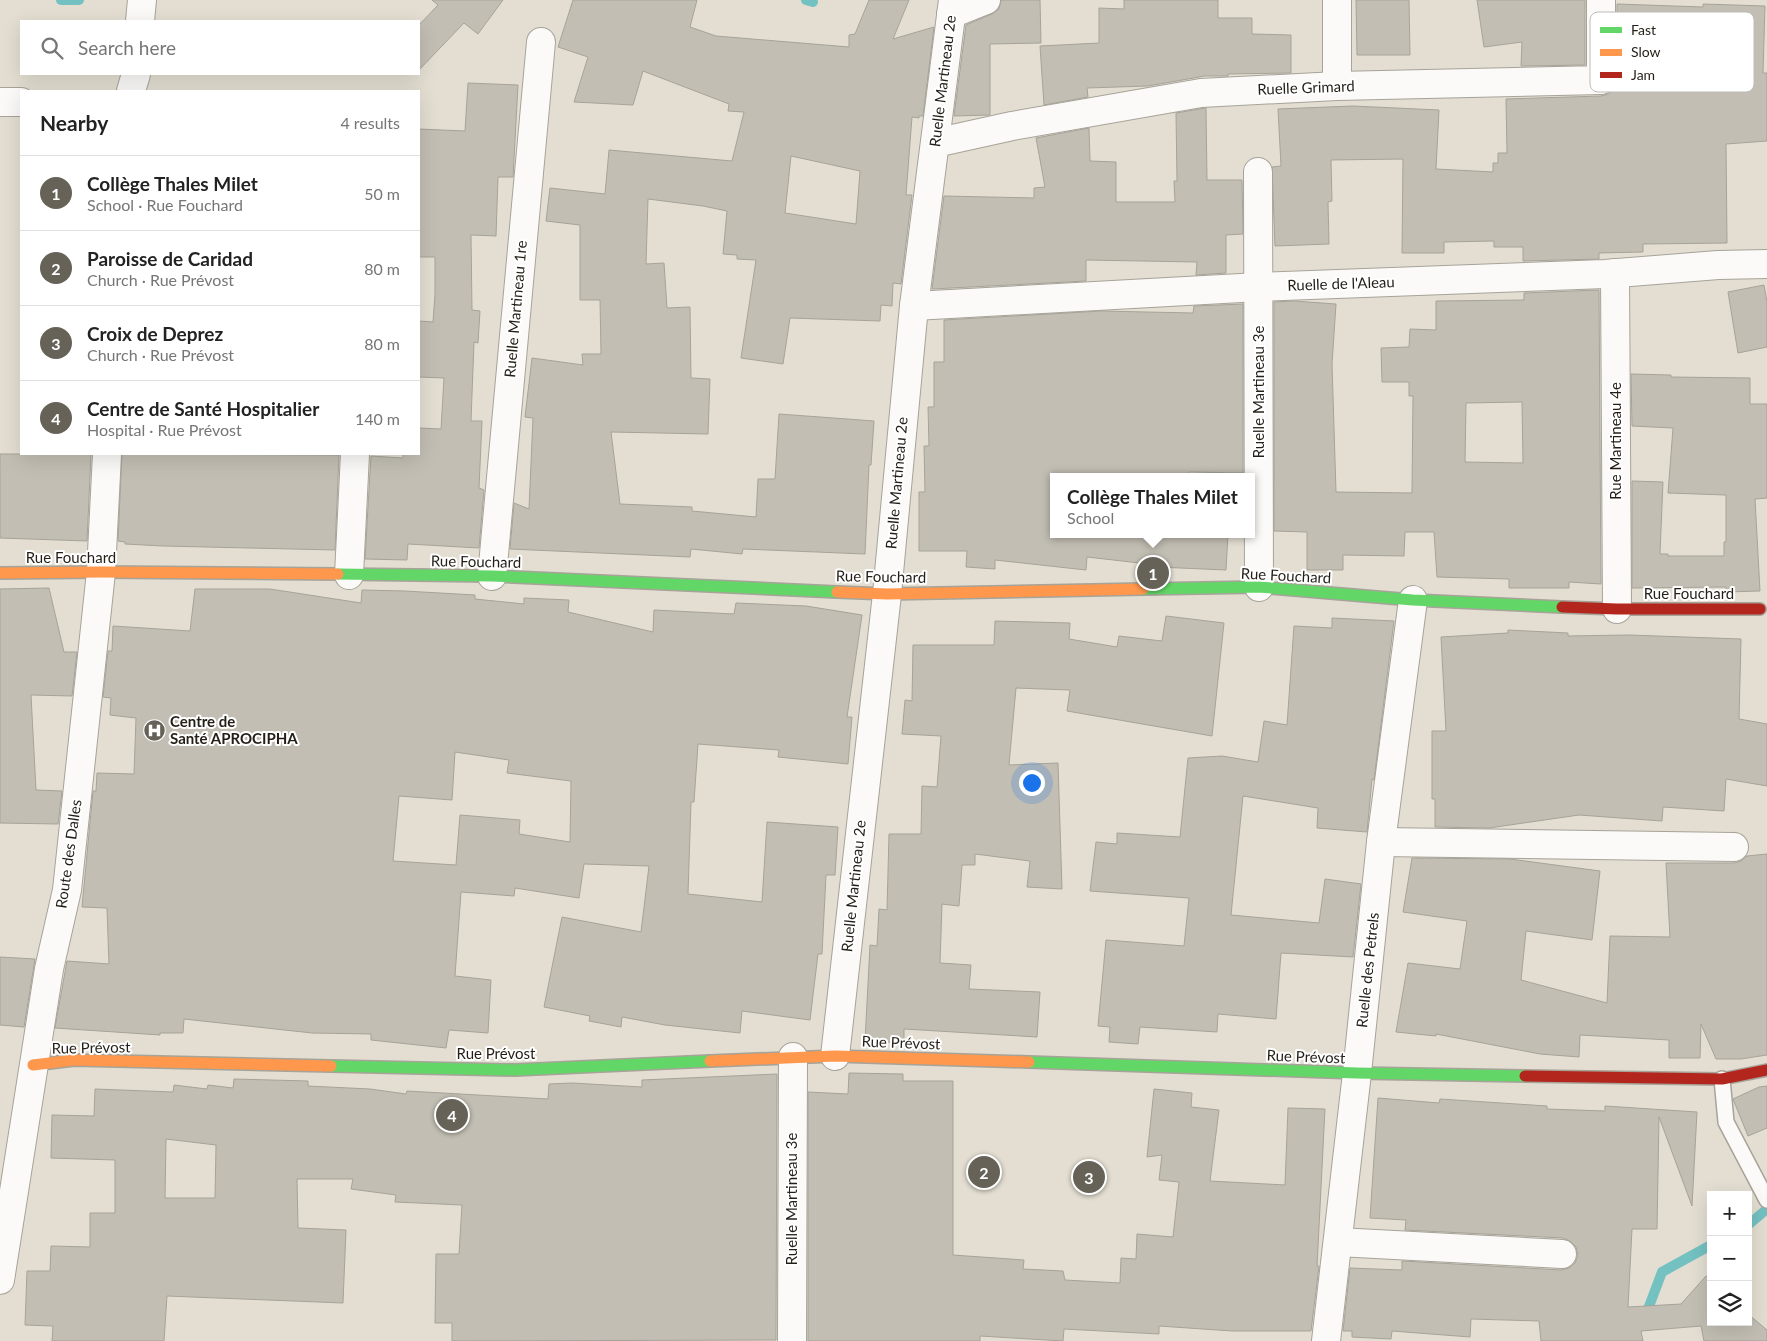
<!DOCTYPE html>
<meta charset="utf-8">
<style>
:root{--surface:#fff;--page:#f2f2f2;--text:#222;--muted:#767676;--line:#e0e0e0;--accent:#666258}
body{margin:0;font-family:Lato,sans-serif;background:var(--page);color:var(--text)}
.controls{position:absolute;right:15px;bottom:15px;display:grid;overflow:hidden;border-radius:0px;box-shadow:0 5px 20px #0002}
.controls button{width:45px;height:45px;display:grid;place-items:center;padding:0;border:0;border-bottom:1px solid var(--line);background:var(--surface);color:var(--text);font:25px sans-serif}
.you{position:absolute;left:1031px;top:782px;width:18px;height:18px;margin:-12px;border:4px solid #fff;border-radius:50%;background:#1a73e8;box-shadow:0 0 0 8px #1a73e833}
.badge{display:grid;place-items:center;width:32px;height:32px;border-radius:50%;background:var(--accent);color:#fff;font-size:16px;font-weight:700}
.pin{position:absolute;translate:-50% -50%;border:2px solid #fff;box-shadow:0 1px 5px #0006}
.popup{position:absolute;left:1050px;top:473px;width:205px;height:65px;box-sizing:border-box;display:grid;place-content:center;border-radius:0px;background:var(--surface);filter:drop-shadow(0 1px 4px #0005);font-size:16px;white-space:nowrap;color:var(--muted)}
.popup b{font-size:19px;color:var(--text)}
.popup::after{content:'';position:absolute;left:50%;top:100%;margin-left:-10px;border:10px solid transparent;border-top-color:var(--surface)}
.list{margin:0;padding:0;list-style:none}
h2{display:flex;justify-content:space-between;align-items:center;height:65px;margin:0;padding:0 20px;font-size:21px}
h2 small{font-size:16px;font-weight:400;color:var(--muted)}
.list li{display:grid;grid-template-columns:32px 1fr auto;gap:15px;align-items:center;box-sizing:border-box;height:75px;padding:0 20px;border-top:1px solid var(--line)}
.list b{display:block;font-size:19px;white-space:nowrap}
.list p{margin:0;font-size:16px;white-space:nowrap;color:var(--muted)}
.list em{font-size:16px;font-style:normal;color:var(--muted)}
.icon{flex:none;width:28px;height:28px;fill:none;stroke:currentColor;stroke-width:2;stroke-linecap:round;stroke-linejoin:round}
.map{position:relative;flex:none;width:1767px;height:1341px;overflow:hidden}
.search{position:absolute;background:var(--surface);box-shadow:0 5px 20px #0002;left:20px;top:20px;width:400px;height:55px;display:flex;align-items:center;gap:12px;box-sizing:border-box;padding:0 18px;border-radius:0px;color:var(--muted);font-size:19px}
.panel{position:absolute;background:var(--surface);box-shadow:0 5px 20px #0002;left:20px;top:90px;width:400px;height:365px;border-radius:0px}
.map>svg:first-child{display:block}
</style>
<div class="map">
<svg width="1767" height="1341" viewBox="0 0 1767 1341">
<rect width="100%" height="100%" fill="#e3ded1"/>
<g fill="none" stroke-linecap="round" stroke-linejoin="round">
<g stroke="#74c1c2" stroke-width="10">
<polyline points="61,0 79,0"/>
<polyline points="806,0 813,2"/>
<polyline points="1748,1225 1767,1209"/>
<polyline points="1645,1317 1662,1272 1711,1245"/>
</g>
</g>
<g fill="#c2beb3" stroke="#a6a399" fill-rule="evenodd">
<polygon points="432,0 503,0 478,34 464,23 419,70 419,25 438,5"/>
<path d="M573,0H697L690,27L716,36L849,47V35L855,34L869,0H909L893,39L934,27L923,116H919V118L912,117L906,195H912L901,284L893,283L892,306L881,305L880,321L790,318L783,364L741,358L756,260L737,259V255L723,254L727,211L703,206L648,199L646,264L664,263L667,308L690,307L691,378L710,379L708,434L611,432L620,504L692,507V511L756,517L758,479H775L779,414L874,421L871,465H869L865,554L743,549L742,554L691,549L690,557L510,549L514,503L529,509L533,418L525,417L532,358L583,365L582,354H601L600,300H580V225L546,221L550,188L605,194L609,150L732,161L744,112L728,111L729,104L643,71L633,105L574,102L588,57L558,47ZM791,156L860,171L856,224L785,213Z"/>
<polygon points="1001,0 1040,0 1041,43 990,44 990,115 954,116 966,25 992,14 999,9"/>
<polygon points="1124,0 1218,0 1218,18 1252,18 1252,34 1291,35 1291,73 1228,74 1228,76 1205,76 1148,86 1087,88 1088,97 1044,105 1040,46 1099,43 1099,8 1124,9"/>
<polygon points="1356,0 1409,0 1410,55 1357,55"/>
<polygon points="1477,0 1585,0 1585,65 1521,66 1522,42 1484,47"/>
<polygon points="1617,4 1703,7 1703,4 1765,6 1763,73 1767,73 1767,141 1726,144 1727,243 1643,244 1643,252 1599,253 1599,259 1523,261 1523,247 1494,247 1494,241 1444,242 1444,253 1402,253 1403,159 1331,160 1332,201 1328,202 1329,244 1275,246 1272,167 1281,166 1278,109 1353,106 1439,110 1436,169 1493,172 1493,163 1498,163 1498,153 1507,153 1506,99 1601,96 1609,94 1614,88 1617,80"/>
<polygon points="468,83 518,85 513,177 498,177 496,236 471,235 472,310 480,311 478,343 474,342 471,421 482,421 479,488 484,490 479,548 408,544 407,560 365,559 371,456 403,458 403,454 419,454 419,428 441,429 444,378 419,377 419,321 433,322 435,294 435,257 419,257 419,129 465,131"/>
<polygon points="1206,108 1207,180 1242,180 1243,234 1226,235 1226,273 1196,275 1197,262 1086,260 1086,281 932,289 944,196 1034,198 1034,188 1045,187 1036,138 1089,128 1090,161 1116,162 1116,202 1175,202 1174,181 1177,181 1176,113"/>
<polygon points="1764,285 1767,302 1767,347 1738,353 1728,292"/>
<path d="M1599,290L1601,584L1569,582V588H1509V579L1437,577L1434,532H1405L1404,556L1343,555V570H1307V532L1274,531V302L1294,301L1336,304L1332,364L1336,492L1412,493L1413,396H1409V382H1382L1381,348L1409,347L1410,329L1436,330V301L1524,300V293ZM1522,402L1523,463L1465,462L1466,403Z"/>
<polygon points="1243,304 1243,473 1189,472 1189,477 1054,477 1054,534 1228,534 1226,570 1157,567 1157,565 1087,557 1086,570 995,560 995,569 966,567 967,551 919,551 919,492 925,492 924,446 929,446 928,407 934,407 934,362 944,362 944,320 1101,311 1193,313 1194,306"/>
<polygon points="1631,374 1671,375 1671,377 1750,378 1750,404 1767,404 1767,498 1755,499 1760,591 1726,592 1726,587 1632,588 1632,481 1663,482 1660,554 1668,554 1668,556 1724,556 1724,542 1726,542 1726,495 1668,493 1673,428 1632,426"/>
<polygon points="0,454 91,454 87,541 0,538"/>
<polygon points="122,454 339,455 335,550 163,546 125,544 125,542 118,541"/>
<polygon points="49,588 64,652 77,652 72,696 31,695 36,790 62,791 58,824 0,823 0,589"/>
<path d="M195,589H270L361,603L362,590L405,591L475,595V599L524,604V598L569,600L568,612L653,632L654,610L734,614L736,603L806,606L862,615L847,717H852L848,764L778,757L779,750L698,744L694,802H691L688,894L762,902L767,822L838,827L835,875H826L822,954H818L810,1020L742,1011L740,1033L665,1025L622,1017L621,1027L589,1021L590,1016L544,1007L562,917L641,932L649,866L584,864L579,898L515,888L514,896L461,892L455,976L491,980L488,1033L449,1030L446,1048L371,1040V1034L312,1033L184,1019L183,1033H160V1035L55,1028L67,961L109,964L107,908L82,907L93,791H96L97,773L134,774L136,718L110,715L111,698L103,697L108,651H112L113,626L190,631ZM455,752L509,760L507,773L571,781L570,842L519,834L520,820L460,815L456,865L393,861L399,796L452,800Z"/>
<polygon points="1166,616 1224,623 1212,736 1067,711 1070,690 1016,688 1009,765 1058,763 1062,889 1027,887 1030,861 975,854 975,865 962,865 959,906 942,904 940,963 971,965 969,989 1040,992 1037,1037 904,1029 904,1043 865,1041 870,945 877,946 879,909 887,910 889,834 921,834 922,786 937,787 941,736 902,734 905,700 912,701 913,645 994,645 995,621 1070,623 1069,639 1117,647 1119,636 1162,641"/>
<polygon points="1332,618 1394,621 1374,780 1372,779 1367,832 1317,828 1318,808 1243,796 1231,915 1319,923 1325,879 1361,884 1353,957 1281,953 1276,1019 1218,1014 1217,1032 1140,1027 1138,1044 1109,1042 1110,1027 1098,1026 1106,940 1184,946 1189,898 1090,891 1096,842 1117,844 1117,833 1180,837 1188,758 1222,756 1258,762 1264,721 1287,725 1294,626 1332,628"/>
<polygon points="1508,630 1568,633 1568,636 1629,635 1741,639 1739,719 1767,724 1767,786 1726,779 1724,811 1663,807 1662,821 1579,815 1489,828 1435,827 1435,799 1432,799 1432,731 1446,731 1441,637 1508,633"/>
<polygon points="1767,854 1767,1055 1741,1059 1716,1059 1701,1024 1700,1058 1669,1058 1669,1040 1580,1035 1579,1057 1540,1054 1436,1034 1436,1036 1396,1032 1408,963 1460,969 1467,921 1403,912 1412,858 1510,859 1600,871 1592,940 1526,931 1521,980 1607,1003 1610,936 1670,937 1666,863 1734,863 1741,861 1747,856"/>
<polygon points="0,957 35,959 24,1027 0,1025"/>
<polygon points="849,1073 903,1074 903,1081 953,1081 953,1255 1024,1260 1023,1269 1063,1271 1065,1280 1120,1283 1121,1258 1136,1259 1137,1234 1173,1237 1179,1182 1159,1180 1162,1155 1147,1157 1154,1089 1192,1093 1191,1107 1219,1110 1210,1181 1285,1185 1288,1108 1325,1109 1317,1266 1319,1266 1311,1331 1232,1331 1159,1326 1159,1334 1064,1329 1063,1341 980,1336 980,1341 808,1341 808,1092 848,1094"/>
<path d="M777,1074L776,1340L452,1341V1323H435L436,1254H459L462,1205L395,1202L396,1195L351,1189L353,1179H297L298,1228L346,1230L343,1303L167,1296L164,1341H52L53,1326L25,1325L27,1271H50L51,1246L90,1247V1213H115V1160L51,1158L52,1115L94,1116L95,1089L173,1092L174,1085L207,1089L208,1085L233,1088L234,1079L308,1081V1086L370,1089L406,1094L407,1091L548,1099L549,1084L572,1083L642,1087V1080ZM166,1139L216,1145L215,1198H165Z"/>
<polygon points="1767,1086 1767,1128 1748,1136 1733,1099 1759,1087"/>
<polygon points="1378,1098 1439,1103 1440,1099 1547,1106 1547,1109 1605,1111 1605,1106 1697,1112 1692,1206 1659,1117 1657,1229 1632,1229 1628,1307 1681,1304 1706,1276 1711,1280 1711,1322 1748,1322 1748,1314 1767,1330 1767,1341 1704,1341 1701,1326 1641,1331 1643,1341 1541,1341 1539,1321 1471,1319 1470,1337 1392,1331 1391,1339 1352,1337 1352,1331 1343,1331 1350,1268 1402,1270 1402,1261 1561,1270 1569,1268 1575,1263 1578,1255 1576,1247 1570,1241 1563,1238 1405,1230 1406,1220 1370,1218"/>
</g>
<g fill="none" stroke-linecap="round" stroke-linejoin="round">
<defs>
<polyline id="lane" points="1722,1079 1726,1122 1767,1200"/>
<g id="street">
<polyline points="951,14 986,0"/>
<polyline points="140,21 142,0"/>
<polyline points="1337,86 1337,0"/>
<polyline points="131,91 136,74"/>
<polyline points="0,102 21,102"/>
<polyline points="935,143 1012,126 1201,93 1337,86 1601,80 1601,0"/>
<polyline points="1258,172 1259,587"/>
<polyline points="1615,273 1617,609"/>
<polyline points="914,306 1259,287 1605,274 1718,265 1767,264"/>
<polyline points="349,575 355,454"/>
<polyline points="492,576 541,42"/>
<polyline points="1381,842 1734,847"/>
<polyline points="835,1056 887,594 914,306 953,0"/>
<polyline points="1338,1242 1562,1254"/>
<polyline points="0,1280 49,969 67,890 101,572 107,454"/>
<polyline points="792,1341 793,1057"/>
<polyline points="1326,1341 1357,1073 1381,842 1413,600"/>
</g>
<g id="fast">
<polyline points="338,574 492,576 837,592"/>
<polyline points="1143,589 1259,587 1413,600 1562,607"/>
<polyline points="1029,1062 1357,1073 1525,1076"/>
<polyline points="331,1066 515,1070 710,1061"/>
</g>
<g id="slow">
<polyline points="0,573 101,572 338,574"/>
<polyline points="837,592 887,594 1143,589"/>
<polyline points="710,1061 835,1056 1029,1062"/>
<polyline points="33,1065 74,1060 331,1066"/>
</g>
<g id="jam">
<polyline points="1562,607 1617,609 1760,609"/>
<polyline points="1525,1076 1722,1079 1767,1070"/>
</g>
</defs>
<use href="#lane" stroke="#a6a399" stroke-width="18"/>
<use href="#street" stroke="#a6a399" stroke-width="30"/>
<use href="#fast" stroke="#a6a399" stroke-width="14"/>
<use href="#slow" stroke="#a6a399" stroke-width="14"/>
<use href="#jam" stroke="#a6a399" stroke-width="14"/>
<use href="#lane" stroke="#fbfaf8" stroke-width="15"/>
<use href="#street" stroke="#fbfaf8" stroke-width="28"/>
<use href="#fast" stroke="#63d668" stroke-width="11"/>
<use href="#slow" stroke="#ff974d" stroke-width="11"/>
<use href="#jam" stroke="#b3261e" stroke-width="11"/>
</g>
<defs>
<symbol id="hospital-disc" viewBox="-11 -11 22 22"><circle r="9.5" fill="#666258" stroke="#fff"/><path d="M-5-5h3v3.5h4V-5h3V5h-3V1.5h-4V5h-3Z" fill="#fff"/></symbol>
</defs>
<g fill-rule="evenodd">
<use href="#hospital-disc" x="142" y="718" width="25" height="25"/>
</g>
<g text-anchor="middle" stroke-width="4" stroke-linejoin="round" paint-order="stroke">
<g font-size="15" fill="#231f17" stroke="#fff">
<text transform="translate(943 81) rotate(-83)" y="5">Ruelle Martineau 2e</text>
<text transform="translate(1306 88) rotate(-2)" y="5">Ruelle Grimard</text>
<text transform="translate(1341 284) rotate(-2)" y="5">Ruelle de l'Aleau</text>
<text transform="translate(516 309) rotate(-85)" y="5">Ruelle Martineau 1re</text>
<text transform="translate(1259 392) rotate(-90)" y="5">Ruelle Martineau 3e</text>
<text transform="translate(1616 441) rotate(-90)" y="5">Rue Martineau 4e</text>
<text transform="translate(897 483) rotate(-85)" y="5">Ruelle Martineau 2e</text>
<text x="71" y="563">Rue Fouchard</text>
<text transform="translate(476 562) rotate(1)" y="5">Rue Fouchard</text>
<text transform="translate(1286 576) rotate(3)" y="5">Rue Fouchard</text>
<text transform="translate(881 577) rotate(1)" y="5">Rue Fouchard</text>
<text x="1689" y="599">Rue Fouchard</text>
<text transform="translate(69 854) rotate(-82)" y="5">Route des Dalles</text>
<text transform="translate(854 886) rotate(-84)" y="5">Ruelle Martineau 2e</text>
<text transform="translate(1368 970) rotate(-84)" y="5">Ruelle des Petrels</text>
<text transform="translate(901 1043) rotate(2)" y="5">Rue Prévost</text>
<text transform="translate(91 1048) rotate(-1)" y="5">Rue Prévost</text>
<text x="496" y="1059">Rue Prévost</text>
<text transform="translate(1306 1057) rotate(2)" y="5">Rue Prévost</text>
<text transform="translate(792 1199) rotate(-90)" y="5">Ruelle Martineau 3e</text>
</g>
<g font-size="15" font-weight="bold" fill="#231f17" stroke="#fff" text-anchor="start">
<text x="170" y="727">Centre de<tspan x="170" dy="17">Santé APROCIPHA</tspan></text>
</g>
</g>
<rect x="1590" y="12" width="164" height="80" rx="8" fill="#fff" stroke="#bdbcb9" stroke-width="1"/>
<rect x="1600" y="27" width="22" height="6" fill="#63d668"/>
<rect x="1600" y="49" width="22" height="7" fill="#ff974d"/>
<rect x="1600" y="72" width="22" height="6" fill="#b3261e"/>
<g font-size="14" fill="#231f17">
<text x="1631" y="35">Fast</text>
<text x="1631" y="57">Slow</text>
<text x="1631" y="80">Jam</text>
</g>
</svg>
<div class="controls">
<button>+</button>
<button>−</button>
<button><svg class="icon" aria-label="layers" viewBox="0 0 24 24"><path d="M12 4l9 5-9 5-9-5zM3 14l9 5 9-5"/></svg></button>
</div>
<div class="you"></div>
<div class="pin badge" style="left:1153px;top:573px">1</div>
<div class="popup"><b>Collège Thales Milet</b>School</div>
<div class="pin badge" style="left:984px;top:1172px">2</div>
<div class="pin badge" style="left:1089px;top:1177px">3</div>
<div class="pin badge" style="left:452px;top:1115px">4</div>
<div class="search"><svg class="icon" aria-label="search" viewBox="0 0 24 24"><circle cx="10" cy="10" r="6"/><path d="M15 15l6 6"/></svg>Search here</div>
<section class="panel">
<h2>Nearby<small>4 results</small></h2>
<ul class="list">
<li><span class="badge">1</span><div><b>Collège Thales Milet</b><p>School · Rue Fouchard</p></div><em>50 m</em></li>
<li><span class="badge">2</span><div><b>Paroisse de Caridad</b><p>Church · Rue Prévost</p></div><em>80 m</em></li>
<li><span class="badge">3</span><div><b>Croix de Deprez</b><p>Church · Rue Prévost</p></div><em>80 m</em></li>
<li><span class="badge">4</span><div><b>Centre de Santé Hospitalier</b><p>Hospital · Rue Prévost</p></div><em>140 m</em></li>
</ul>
</section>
</div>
